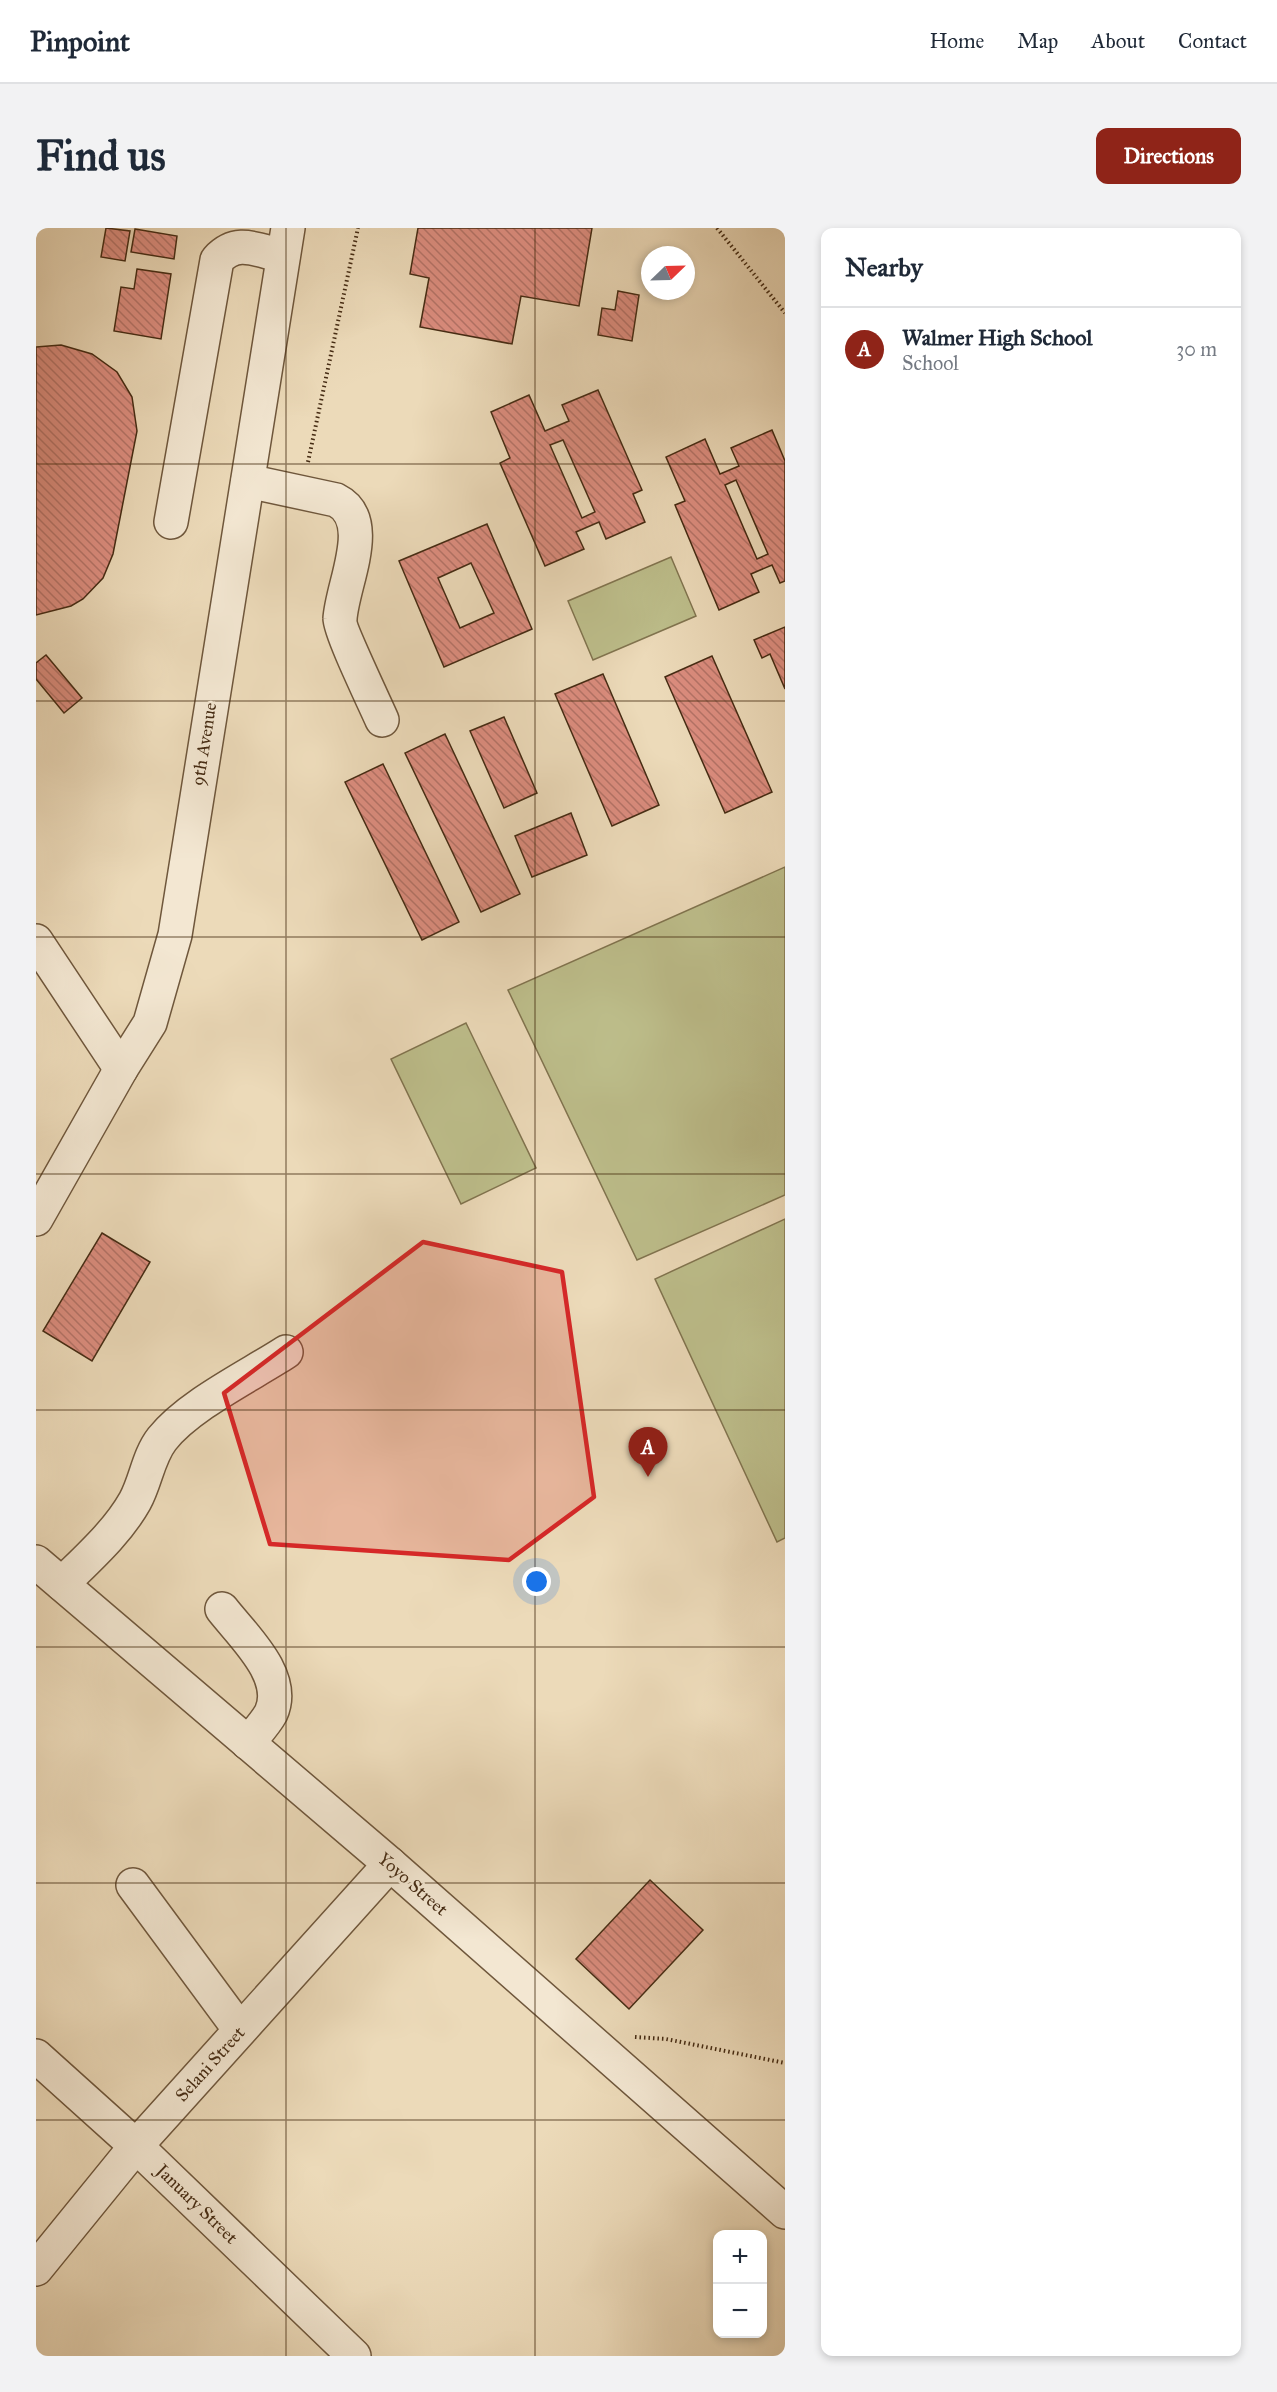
<!DOCTYPE html>
<meta charset="utf-8">
<style>
:root{--surface:#fff;--page:#f2f2f3;--text:#1f2937;--muted:#747a83;--line:#e0e1e3;--accent:#8f2418}
body{margin:0;font-family:"IM FELL Great Primer",serif;background:var(--page);color:var(--text)}
.controls{position:absolute;right:18px;bottom:18px;display:grid;overflow:hidden;border-radius:12px;box-shadow:0 3px 9px #0003}
.controls button{width:54px;height:54px;display:grid;place-items:center;padding:0;border:0;border-bottom:2px solid var(--line);background:var(--surface);color:var(--text);font:30px sans-serif}
.compass{position:absolute;left:605px;top:18px;width:54px;height:54px;border-radius:50%;background:var(--surface);box-shadow:0 3px 9px #0003;rotate:67deg}
.you{position:absolute;left:501px;top:1354px;width:21px;height:21px;margin:-15px;border:4px solid #fff;border-radius:50%;background:#1a73e8;box-shadow:0 0 0 9px #1a73e833}
.badge{display:grid;place-items:center;width:39px;height:39px;border-radius:50%;background:var(--accent);color:#fff;font-size:20px;font-weight:700}
.pin{position:absolute;translate:-50% -50px;filter:drop-shadow(0 2px 3px #0008)}
.pin::after{content:'';position:absolute;top:32px;width:21px;height:18px;background:inherit;clip-path:polygon(0 0,100% 0,50% 100%)}
.list{margin:0;padding:0;list-style:none}
h2{display:flex;justify-content:space-between;align-items:center;height:78px;margin:0;padding:0 24px;font-size:26px}
h2 small{font-size:20px;font-weight:400;color:var(--muted)}
.list li{display:grid;grid-template-columns:39px 1fr auto;gap:18px;align-items:center;box-sizing:border-box;height:84px;padding:0 24px;border-top:2px solid var(--line)}
.list b{display:block;font-size:22px;white-space:nowrap}
.list p{margin:0;font-size:20px;white-space:nowrap;color:var(--muted)}
.list em{font-size:20px;font-style:normal;color:var(--muted)}
.map{position:relative;flex:none;width:749px;height:2128px;overflow:hidden;border-radius:12px}
header{display:flex;align-items:center;gap:36px;box-sizing:border-box;height:84px;padding:0 30px;background:var(--surface);border-bottom:2px solid var(--line)}
header strong{font-size:28px}
nav{display:flex;gap:33px;margin-inline-start:auto;font-size:21px}
.intro{display:flex;align-items:center;justify-content:space-between;box-sizing:border-box;height:144px;padding:0 36px}
h1{margin:0;font-size:42px}
.button{padding:15px 27px;border-radius:12px;background:var(--accent);color:#fff;font-size:21px;font-weight:700}
main{display:flex;gap:36px;padding:0 36px}
aside{flex:1;background:var(--surface);border-radius:12px;box-shadow:0 3px 9px #0003}
.map>svg:first-child{display:block}
</style>
<header>
<strong>Pinpoint</strong>
<nav><a>Home</a><a>Map</a><a>About</a><a>Contact</a></nav>
</header>
<div class="intro"><h1>Find us</h1><a class="button">Directions</a></div>
<main>
<div class="map">
<svg width="749" height="2128" viewBox="0 0 749 2128">
<defs>
<pattern id="building-back-hatch" width="6" height="6" patternUnits="userSpaceOnUse" patternTransform="scale(1.5)"><rect width="6" height="6" fill="#dc8d7f"/><path d="M-1 5l2 2M0 0l6 6M5-1l2 2" fill="none" stroke="#b47367"/></pattern>
</defs>
<rect width="100%" height="100%" fill="#ecdab9"/>
<filter id="stains"><feTurbulence type="fractalNoise" baseFrequency=".00333" numOctaves="4"/><feColorMatrix values="0 0 0 0 .2 0 0 0 0 .09 0 0 0 0 .02 0 0 0 .5 -.17"/></filter>
<radialGradient id="worn" r=".72"><stop offset=".6" stop-color="#630" stop-opacity="0"/><stop offset="1" stop-color="#630" stop-opacity=".3"/></radialGradient>
<g fill="#bdbe8b" stroke="#81744f" stroke-width="1.5">
<polygon points="635,329 660,388 557,432 532,373"/>
<polygon points="749,639 749,967 601,1032 472,762"/>
<polygon points="430,795 500,940 425,976 355,831"/>
<polygon points="749,991 749,1310 741,1314 619,1051"/>
</g>
<g fill="url(#building-back-hatch)" stroke="#452b13" stroke-width="1.5" fill-rule="evenodd">
<polygon points="70,0 94,3 89,33 65,29"/>
<polygon points="382,0 556,0 543,78 485,68 476,116 384,99 393,50 374,46"/>
<polygon points="99,1 141,8 138,31 95,24"/>
<polygon points="101,41 135,46 125,111 78,103 85,59 98,61"/>
<polygon points="582,63 603,67 596,113 562,107 566,80 579,82"/>
<polygon points="25,117 56,126 81,144 96,169 101,203 77,326 67,350 47,371 35,378 0,387 0,119"/>
<path d="M562,162L606,262L597,266L609,294L570,311L563,294L540,304L548,321L509,338L464,235L474,230L455,184L493,167L509,203L533,193L526,177ZM527,212L559,284L546,290L514,217Z"/>
<path d="M736,202L749,233V353L744,355L736,337L715,346L723,364L683,382L639,277L649,273L630,229L669,211L684,246L703,238L695,220ZM700,252L732,326L721,331L689,257Z"/>
<path d="M451,296L496,401L408,439L363,333ZM435,335L458,385L424,400L402,350Z"/>
<polygon points="749,399 749,461 734,426 726,430 718,412"/>
<polygon points="10,427 46,470 28,485 0,451 0,435"/>
<polygon points="676,428 736,564 689,585 629,449"/>
<polygon points="567,446 623,577 576,598 519,466"/>
<polygon points="468,489 501,565 468,580 434,503"/>
<polygon points="409,506 484,666 445,684 369,525"/>
<polygon points="347,536 423,694 386,712 309,554"/>
<polygon points="535,585 551,627 496,649 479,608"/>
<polygon points="66,1005 114,1034 56,1133 7,1103"/>
<polygon points="614,1652 667,1702 593,1781 540,1731"/>
</g>
<g fill="none" stroke-linecap="round" stroke-linejoin="round">
<defs>
<g id="minor">
<path d="M212,253L300,272C340,292 306,356 304,391C303,401 339,476 346,492"/>
<path d="M135,294L181,32C201,10 220,22 247,28"/>
<polyline points="0,713 85,841"/>
<polyline points="0,991 85,841 114,795 139,707 252,0"/>
<polyline points="0,1334 354,1636 749,1984"/>
<path d="M26,1356C51,1331 81,1305 99,1273C110,1253 112,1229 126,1211C153,1177 213,1148 250,1124"/>
<path d="M186,1381C206,1407 252,1448 235,1485C229,1496 220,1505 212,1515"/>
<polyline points="97,1657 204,1802"/>
<polyline points="0,1828 100,1918 318,2128"/>
<polyline points="0,2041 100,1918 354,1636"/>
</g>
</defs>
<use href="#minor" stroke="#6f573c" stroke-width="36"/>
<g stroke="#452b13" stroke-width="4" stroke-dasharray="1.5 3" stroke-linecap="butt">
<polyline points="681,0 749,85"/>
<polyline points="272,234 322,0"/>
<polyline points="599,1809 630,1811 749,1835"/>
</g>
<use href="#minor" stroke="#f3e7d2" stroke-width="33"/>
</g>
<path fill="#d62828" fill-opacity="0.2" stroke="#d62828" stroke-width="4.5" stroke-linejoin="round" d="M387,1014L526,1044L558,1269L473,1332L234,1316L188,1165Z"/>
<path fill="none" stroke="#452b13" stroke-width="1.5" stroke-opacity="0.55" d="M250,0V2128M499,0V2128M0,236H749M0,473H749M0,709H749M0,946H749M0,1182H749M0,1419H749M0,1655H749M0,1892H749"/>
<g text-anchor="middle" stroke-width="5" stroke-linejoin="round" paint-order="stroke">
<g font-size="18" fill="#452b13" stroke="#f3e7d2">
<text transform="translate(168 516) rotate(-81)" y="6">9th Avenue</text>
<text transform="translate(377 1656) rotate(41)" y="6">Yoyo Street</text>
<text transform="translate(174 1836) rotate(-48)" y="6">Selani Street</text>
<text transform="translate(161 1976) rotate(44)" y="6">January Street</text>
</g>
</g>
<rect width="100%" height="100%" filter="url(#stains)"/>
<rect width="100%" height="100%" fill="url(#worn)"/>
</svg>
<div class="controls">
<button>+</button>
<button>−</button>
</div>
<svg class="compass" viewBox="-18 -18 36 36"><path d="M0-13l5 13h-10z" fill="#e53935"/><path d="M0 13l5-13h-10z" fill="#747a83"/></svg>
<div class="you"></div>
<div class="pin badge" style="left:612px;top:1249px">A</div>
</div>
<aside>
<h2>Nearby<small></small></h2>
<ul class="list">
<li><span class="badge">A</span><div><b>Walmer High School</b><p>School</p></div><em>30 m</em></li>
</ul>
</aside>
</main>
